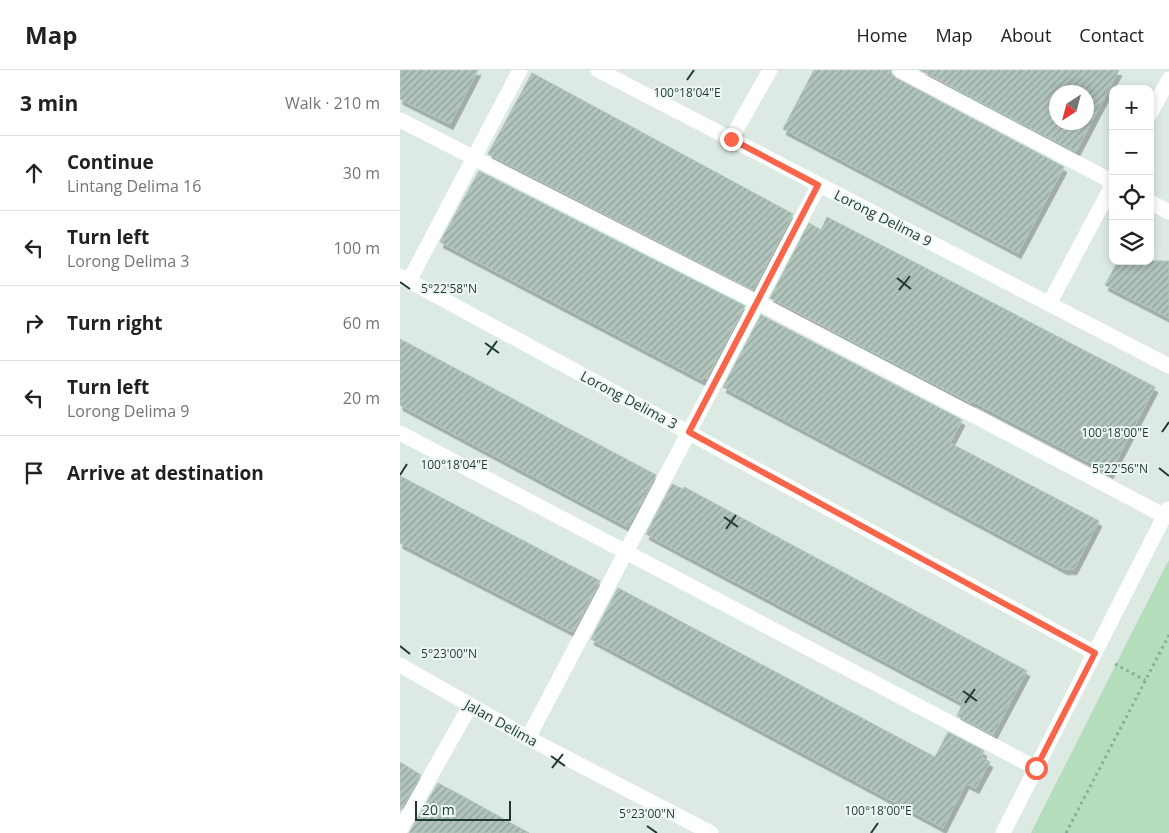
<!DOCTYPE html>
<html lang="en">
<head>
<meta charset="utf-8">
<style>
  body { margin:0; font-family:"Open Sans",sans-serif; background:#f2f2f2; color:#202124 }
  .controls { position:absolute; right:15px; top:15px; display:grid; overflow:hidden; border-radius:10px; box-shadow:0 2px 8px #0003 }
  .controls button { width:45px; height:45px; display:grid; place-items:center; padding:0; border:0; border-bottom:1px solid #e0e0e0; background:#fff; color:#202124; font:25px sans-serif }
  .compass { position:absolute; left:649px; top:15px; width:45px; height:45px; border-radius:50%; background:#fff; box-shadow:0 2px 8px #0003; rotate:216deg }
  .scale { position:absolute; left:15px; bottom:12px; width:96px; box-sizing:border-box; padding-left:5px; border:2px solid #1e3a30; border-top:0; font-size:14px; line-height:18px; white-space:nowrap; color:#1e3a30; -webkit-text-stroke:4px #eef7f1; paint-order:stroke }
  .stop { position:absolute; width:15px; height:15px; margin:-11px; border:4px solid #fa644b; border-radius:50%; background:#fff }
  .stop.end { background:#fa644b; border-color:#fff; box-shadow:0 1px 5px #0008 }
  .list { margin:0; padding:0; list-style:none }
  h2 { display:flex; justify-content:space-between; align-items:center; height:65px; margin:0; padding:0 20px; font-size:21px }
  h2 small { font-size:16px; font-weight:400; color:#757577 }
  .list li { display:grid; grid-template-columns:32px 1fr auto; gap:15px; align-items:center; box-sizing:border-box; height:75px; padding:0 20px; border-top:1px solid #e0e0e0 }
  .list b { display:block; font-size:19px; white-space:nowrap }
  .list p { margin:0; font-size:16px; white-space:nowrap; color:#757577 }
  .list em { font-size:16px; font-style:normal; color:#757577 }
  .icon { flex:none; width:28px; height:28px; fill:none; stroke:currentColor; stroke-width:2; stroke-linecap:round; stroke-linejoin:round }
  .map { position:relative; flex:none; width:769px; height:763px; overflow:hidden }
  header { display:flex; align-items:center; gap:30px; box-sizing:border-box; height:70px; padding:0 25px; background:#fff; border-bottom:1px solid #e0e0e0 }
  header strong { font-size:24px }
  nav { display:flex; gap:28px; margin-inline-start:auto; font-size:18px }
  main { display:flex }
  aside { flex:1; background:#fff }
  .map>svg:first-child { display:block }
</style>
</head>
<body>
<header>
<strong>Map</strong>
<nav><a>Home</a><a>Map</a><a>About</a><a>Contact</a></nav>
</header>
<main>
<aside>
<h2>3 min<small>Walk · 210 m</small></h2>
<ul class="list">
<li><svg class="icon" aria-label="ahead" viewBox="0 0 24 24"><path d="M12 20V5M6 11l6-6 6 6"/></svg><div><b>Continue</b><p>Lintang Delima 16</p></div><em>30 m</em></li>
<li><svg class="icon" aria-label="left" viewBox="0 0 24 24"><path d="M17 20v-9H6M10 6l-5 5 5 5"/></svg><div><b>Turn left</b><p>Lorong Delima 3</p></div><em>100 m</em></li>
<li><svg class="icon" aria-label="right" viewBox="0 0 24 24"><path d="M7 20v-9h11M14 6l5 5-5 5"/></svg><div><b>Turn right</b></div><em>60 m</em></li>
<li><svg class="icon" aria-label="left" viewBox="0 0 24 24"><path d="M17 20v-9H6M10 6l-5 5 5 5"/></svg><div><b>Turn left</b><p>Lorong Delima 9</p></div><em>20 m</em></li>
<li><svg class="icon" aria-label="arrive" viewBox="0 0 24 24"><path d="M6 21V4h12l-3 4 3 4H6"/></svg><div><b>Arrive at destination</b></div></li>
</ul>
</aside>
<div class="map">
<svg width="769" height="763" viewBox="0 0 769 763">
  <defs>
    <pattern id="building-hatch" width="6" height="6" patternUnits="userSpaceOnUse" patternTransform="scale(1.25)"><rect width="6" height="6" fill="#b2c5bc"/><path d="M-1 1l2-2M0 6l6-6M5 7l2-2" fill="none" stroke="#90a199"/></pattern>
    <filter id="shadow"><feDropShadow dx="3" dy="5.5" stdDeviation="0" flood-color="#0004"/></filter>
  </defs>
  <rect width="100%" height="100%" fill="#ddeae3"/>
  <path fill="#b4ddbb" d="M769,490V763H631L764,499Z"/>
  <path fill="url(#building-hatch)" stroke="#afc4b9" fill-rule="evenodd" filter="url(#shadow)" d="M0,0H78L50,54L0,29Z
    M414,0H491L492,5L496,8L664,97L618,183L383,59Z
    M520,0H719L676,82ZM656,22H686V52H656Z
    M132,3L393,144L353,220L88,84Z
    M79,101L345,236L306,309L304,307L302,310L40,172Z
    M427,147L755,317L710,403L572,331L571,333L370,228L409,153L421,160Z
    M718,191H769V248L705,215Z
    M361,245L562,350L550,373L699,451L674,499H664L323,317Z
    M0,269L256,405L228,457L0,335Z
    M0,406L200,511L173,562L0,473Z
    M272,414L283,419L284,417L627,601L593,665L557,646L563,633L246,464Z
    M218,518L535,687L548,662L584,681L581,687L590,692L576,718L566,713L543,758L191,569Z
    M0,692L21,705L0,741Z
    M38,713L64,727L129,763H9Z"/>
  <g fill="none" stroke-linecap="round" stroke-linejoin="round">
    <path stroke="#7cb09a" stroke-width="3" stroke-dasharray="2.5 4" stroke-linecap="butt" d="M715,594L745,610
      M666,763L769,565"/>
    <path stroke="#fff" stroke-width="15" d="M198,0L769,296
      M500,0L713,112
      M750,44L769,9
      M0,50L357,232L765,446
      M331,69L370,0
      M750,132L769,142
      M0,206L695,583
      M9,211L120,0
      M649,234L713,114
      M0,363L636,698
      M0,595L128,668L311,763
      M128,668L419,115
      M0,760L70,636
      M603,763L768,439"/>
  </g>
  <g fill="none" stroke-linecap="round" stroke-linejoin="round">
    <path stroke="#fa644b" stroke-width="6" d="M331,69L418,115L289,362L695,583L636,698"/>
  </g>
  <path fill="none" stroke="#1e3a30" stroke-width="2" d="M287,10L294,0M497,208L511,219M0,212L10,219M499,220L510,206M85,273L99,283M87,285L97,271M762,362L769,352M759,398L769,406M0,405L7,394M324,447L338,457M326,459L336,445M0,576L10,584M563,621L577,631M565,633L575,619M151,686L165,696M152,698L163,684M247,756L257,763M471,763L478,753"/>
  <g text-anchor="middle" stroke-width="4" stroke-linejoin="round" paint-order="stroke">
    <g font-size="14" fill="#1e3a30" stroke="#eef7f1">
      <text transform="translate(483 148) rotate(27)" y="5">Lorong Delima 9</text>
      <text transform="translate(229 330) rotate(28)" y="5">Lorong Delima 3</text>
      <text transform="translate(101 653) rotate(29)" y="5">Jalan Delima</text>
    </g>
  </g>
  <g font-size="12" text-anchor="middle" fill="#1e3a30" stroke="#eef7f1" stroke-width="4" stroke-linejoin="round" paint-order="stroke">
    <text x="287" y="27">100°18'04"E</text>
    <text x="49" y="223">5°22'58"N</text>
    <text x="715" y="367">100°18'00"E</text>
    <text x="54" y="399">100°18'04"E</text>
    <text x="720" y="403">5°22'56"N</text>
    <text x="49" y="588">5°23'00"N</text>
    <text x="478" y="745">100°18'00"E</text>
    <text x="247" y="748">5°23'00"N</text>
  </g>
</svg>
<div class="controls">
<button>+</button>
<button>−</button>
<button><svg class="icon" aria-label="locate" viewBox="0 0 24 24"><circle cx="12" cy="12" r="6"/><path d="M12 2v4M12 18v4M2 12h4M18 12h4"/></svg></button>
<button><svg class="icon" aria-label="layers" viewBox="0 0 24 24"><path d="M12 4l9 5-9 5-9-5zM3 14l9 5 9-5"/></svg></button>
</div>
<svg class="compass" viewBox="-18 -18 36 36"><path d="M0-13l5 13h-10z" fill="#e53935"/><path d="M0 13l5-13h-10z" fill="#757577"/></svg>
<div class="scale">20 m</div>
<div class="stop" style="left:636px;top:698px"></div>
<div class="stop end" style="left:331px;top:69px"></div>
</div>
</main>
</body>
</html>
